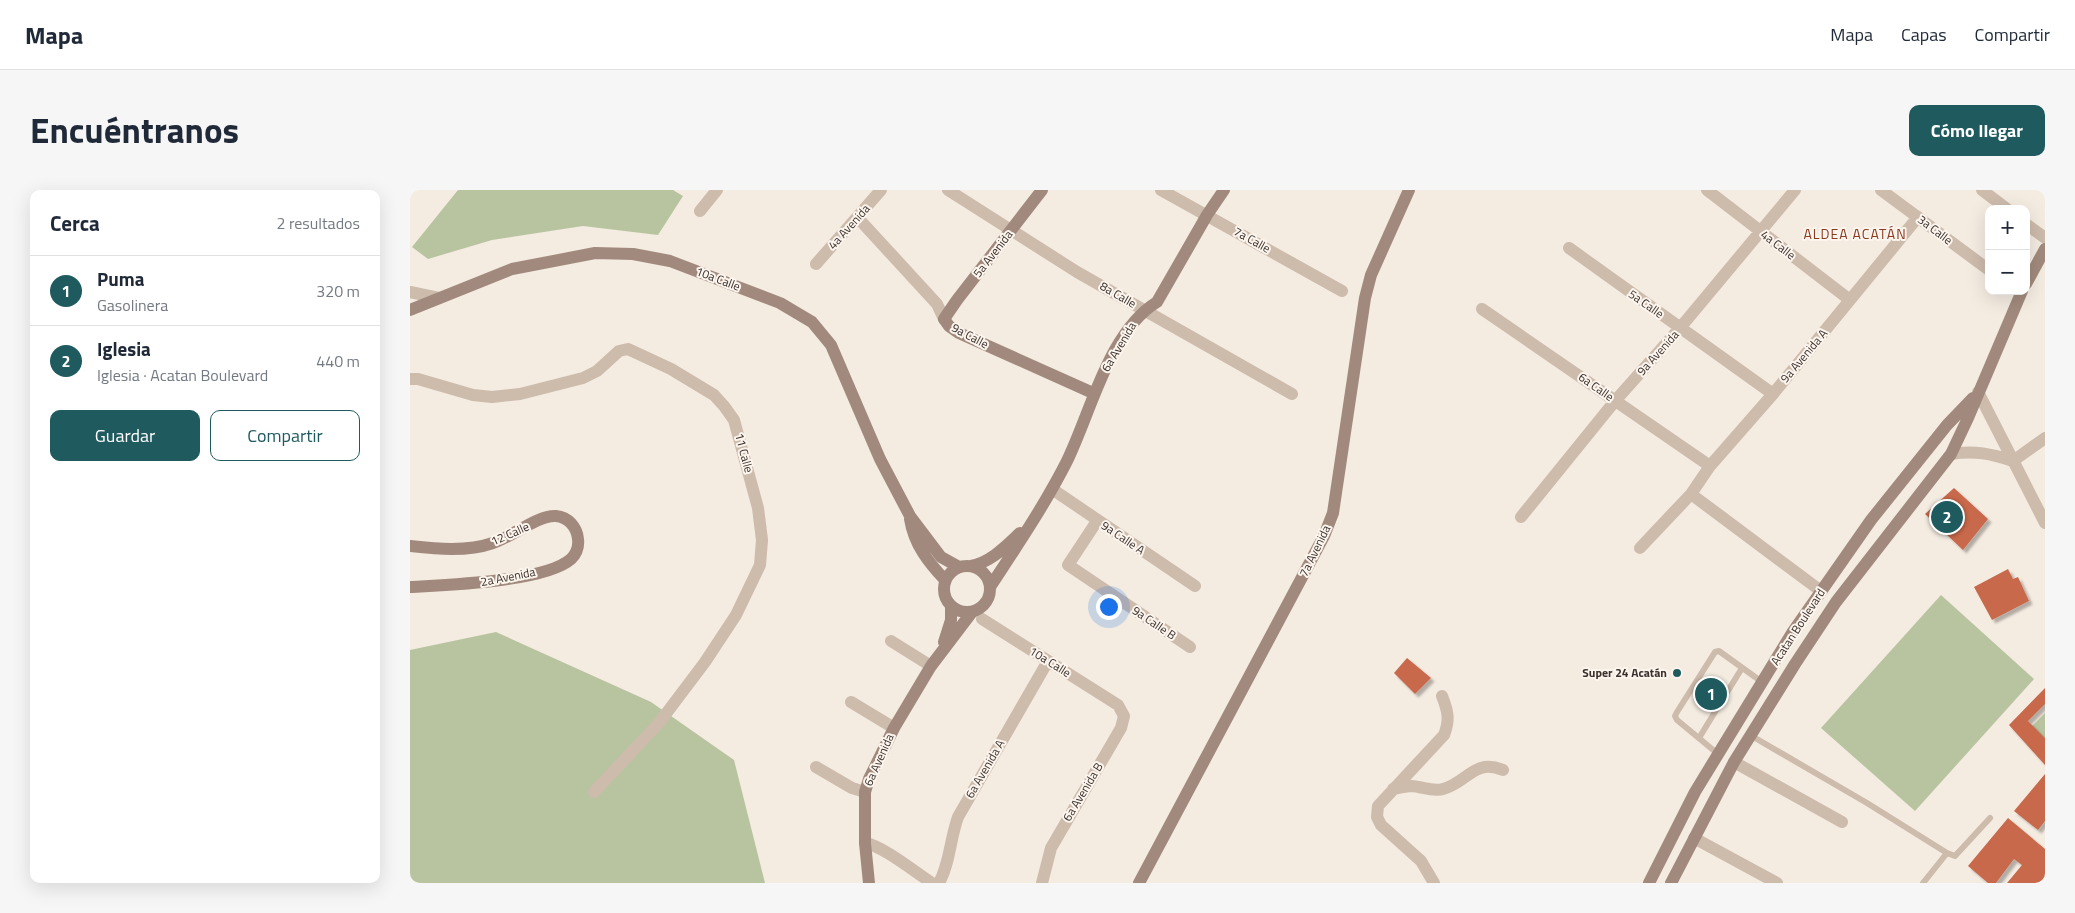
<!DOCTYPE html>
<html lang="es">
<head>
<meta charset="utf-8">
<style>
  body { margin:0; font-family:"Titillium Web",sans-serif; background:#f6f6f7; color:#1f2937 }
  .controls { position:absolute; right:15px; top:15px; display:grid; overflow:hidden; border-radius:10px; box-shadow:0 5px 20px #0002 }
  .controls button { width:45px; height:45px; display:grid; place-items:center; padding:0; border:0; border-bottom:1px solid #e0e1e3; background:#fff; color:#1f2937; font:25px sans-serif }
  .you { position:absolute; left:698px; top:416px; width:18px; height:18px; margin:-12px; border:4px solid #fff; border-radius:50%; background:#1a73e8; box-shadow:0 0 0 8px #1a73e833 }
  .badge { display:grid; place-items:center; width:32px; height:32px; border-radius:50%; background:#1f5a5e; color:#fff; font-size:16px; font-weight:700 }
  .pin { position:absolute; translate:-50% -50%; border:2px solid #fff; box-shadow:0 1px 5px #0006 }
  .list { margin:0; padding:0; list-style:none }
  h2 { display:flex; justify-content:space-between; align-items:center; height:65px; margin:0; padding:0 20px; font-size:21px }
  h2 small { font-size:16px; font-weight:400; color:#747a83 }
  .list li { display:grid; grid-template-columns:32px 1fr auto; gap:15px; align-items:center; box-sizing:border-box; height:70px; padding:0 20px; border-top:1px solid #e0e1e3 }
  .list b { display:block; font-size:19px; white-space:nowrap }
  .list p { margin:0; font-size:16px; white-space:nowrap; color:#747a83 }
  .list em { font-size:16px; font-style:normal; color:#747a83 }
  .actions { display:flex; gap:10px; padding:15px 20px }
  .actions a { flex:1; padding:11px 0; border:1px solid #1f5a5e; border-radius:10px; text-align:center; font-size:18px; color:#1f5a5e }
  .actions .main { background:#1f5a5e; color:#fff }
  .map { position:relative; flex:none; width:1635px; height:693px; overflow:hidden; border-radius:10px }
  header { display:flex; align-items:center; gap:30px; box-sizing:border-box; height:70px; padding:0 25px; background:#fff; border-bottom:1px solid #e0e1e3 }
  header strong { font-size:24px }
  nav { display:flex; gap:28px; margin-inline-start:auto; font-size:18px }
  .intro { display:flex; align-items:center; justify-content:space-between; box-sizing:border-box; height:120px; padding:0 30px }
  h1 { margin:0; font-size:35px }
  .button { padding:12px 22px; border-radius:10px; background:#1f5a5e; color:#fff; font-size:18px; font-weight:700 }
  main { display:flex; gap:30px; padding:0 30px }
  aside { flex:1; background:#fff; border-radius:10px; box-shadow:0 5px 20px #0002 }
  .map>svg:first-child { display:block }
</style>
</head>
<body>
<header>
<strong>Mapa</strong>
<nav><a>Mapa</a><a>Capas</a><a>Compartir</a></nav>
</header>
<div class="intro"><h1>Encuéntranos</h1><a class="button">Cómo llegar</a></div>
<main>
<aside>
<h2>Cerca<small>2 resultados</small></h2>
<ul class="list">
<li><span class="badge">1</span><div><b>Puma</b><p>Gasolinera</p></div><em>320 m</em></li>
<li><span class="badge">2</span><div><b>Iglesia</b><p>Iglesia · Acatan Boulevard</p></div><em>440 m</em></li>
</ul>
<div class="actions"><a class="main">Guardar</a><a>Compartir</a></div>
</aside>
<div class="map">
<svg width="1635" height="693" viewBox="0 0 1635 693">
  <defs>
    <filter id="shadow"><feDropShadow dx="3.5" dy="3.5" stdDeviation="1" flood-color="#0004"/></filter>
  </defs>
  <rect width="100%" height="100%" fill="#f4ebe1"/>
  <path fill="#b8c4a0" d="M48,0H263L273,6L248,45L173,36L82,50L18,69L2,57Z
    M1531,405L1624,489L1505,621L1411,538Z
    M86,442L241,512L324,570L355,693H0V460Z
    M1635,523V548L1622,536Z"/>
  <path fill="#c8694b" filter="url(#shadow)" d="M1544,298L1578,329L1553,360L1515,324Z
    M1598,379L1603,389L1608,387L1619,411L1582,430L1564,397Z
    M997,468L1021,488L1005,504L984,483Z
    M1635,498V514L1618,531L1635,548V575L1599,535Z
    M1635,584V631L1628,640L1604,621Z
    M1598,628L1635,659V693H1597L1612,675L1604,669L1586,693H1578L1558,676Z"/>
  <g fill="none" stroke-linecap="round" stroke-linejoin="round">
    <path stroke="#cdbbac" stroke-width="6" d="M1340,545L1457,613L1537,663L1545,666L1580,628
      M1289,548L1332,478
      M1308,564L1267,530L1265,526L1267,522L1305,462L1309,461L1352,492
      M1513,693L1537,663"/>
    <path stroke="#cdbbac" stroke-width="12" d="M538,0L667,82L882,204
      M751,0L932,101
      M1297,0L1440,110
      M1471,0L1579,80
      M1572,0L1597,19
      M290,21L307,0
      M448,28L527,114L534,129
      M1616,34L1635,48
      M1159,58L1363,204
      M406,74L471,0
      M0,102L29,108
      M1072,119L1300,276
      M0,189H8L63,205L82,207L110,204L173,188L187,181L209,161L218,159L261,179L304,205L314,216L324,230L348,318L352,350L350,375L326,425L295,472L249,533L184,602
      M1568,202L1635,333
      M1541,264C1564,260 1582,264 1603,271
      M1603,271L1635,248
      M642,299L785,396
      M1281,304L1411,401
      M1111,327L1205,211L1270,138L1385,0
      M687,331L658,375L780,457
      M1230,358L1281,304L1300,276L1363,204L1508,27
      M572,429L708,515L714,526L711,538L641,658L632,693
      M481,451L521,476
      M441,512L484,538
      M1324,572L1432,632
      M406,577L442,598L455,602
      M983,599C989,598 996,596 1002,596C1013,597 1023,602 1033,599C1057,593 1064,568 1093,580
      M1284,648L1367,693
      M455,653C473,656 505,682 522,693
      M529,693C540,673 540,649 548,627L638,471
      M1024,693L1011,671L971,635L967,627L968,616L1034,545C1040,530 1038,521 1032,506"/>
    <path stroke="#a18a7d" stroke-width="12" d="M632,0L547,110L534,129L539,136L549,143L683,203
      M1616,94L1635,59
      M0,120L102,79L185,63L223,64L260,71L370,113L402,132L421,155L470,269L500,326L531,367L549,377
      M500,329C504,354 518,372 535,390
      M0,356C27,359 57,362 83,353C102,347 127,325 146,326C158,327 167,337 168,349C169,357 166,364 161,369C135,392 35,395 0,397
      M534 399a23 23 0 1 1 46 0a23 23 0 1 1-46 0Z
      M561,376C581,372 595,357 610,343
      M580,397C607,356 634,316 656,273C681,223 698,142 747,112L797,25L814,0
      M534,452L541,430V416
      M459,693L455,653V602L459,589L484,538L521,476L562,422
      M729,693L914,346L923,323L955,108L961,85L999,0
      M1239,693L1285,602L1382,443L1461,330L1537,235L1563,208
      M1261,693L1324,572L1385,474L1426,412L1541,264L1558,228L1612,101"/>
  </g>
  <circle fill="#1f5a5e" stroke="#fbf5ee" stroke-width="2" cx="1267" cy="483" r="5"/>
  <g text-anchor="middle" stroke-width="4" stroke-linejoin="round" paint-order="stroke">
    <g font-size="12" fill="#3b302b" stroke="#fbf5ee">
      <text transform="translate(439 37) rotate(-48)" y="4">4a Avenida</text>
      <text transform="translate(1525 40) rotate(37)" y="4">3a Calle</text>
      <text transform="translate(842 50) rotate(29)" y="4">7a Calle</text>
      <text transform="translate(1368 55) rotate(37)" y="4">4a Calle</text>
      <text transform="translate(583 64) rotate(-52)" y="4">5a Avenida</text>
      <text transform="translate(308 89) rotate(21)" y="4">10a Calle</text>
      <text transform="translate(708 105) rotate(30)" y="4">8a Calle</text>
      <text transform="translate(1236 114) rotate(35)" y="4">5a Calle</text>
      <text transform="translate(560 146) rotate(28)" y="4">9a Calle</text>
      <text transform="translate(709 157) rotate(-59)" y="4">6a Avenida</text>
      <text transform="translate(1248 163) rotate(-48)" y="4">9a Avenida</text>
      <text transform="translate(1394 166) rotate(-50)" y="4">9a Avenida A</text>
      <text transform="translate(1186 197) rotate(35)" y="4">6a Calle</text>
      <text transform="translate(334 263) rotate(75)" y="4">11 Calle</text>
      <text transform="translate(100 344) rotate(-24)" y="4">12 Calle</text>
      <text transform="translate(713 348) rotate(34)" y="4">9a Calle A</text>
      <text transform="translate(905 361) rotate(-64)" y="4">7a Avenida</text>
      <text transform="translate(98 387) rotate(-11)" y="4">2a Avenida</text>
      <text transform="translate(744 433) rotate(34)" y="4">9a Calle B</text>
      <text transform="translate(1388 437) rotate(-57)" y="4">Acatan Boulevard</text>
      <text transform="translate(640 472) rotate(32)" y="4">10a Calle</text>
      <text transform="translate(469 570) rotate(-66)" y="4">6a Avenida</text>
      <text transform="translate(575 579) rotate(-60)" y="4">6a Avenida A</text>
      <text transform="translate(673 602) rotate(-59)" y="4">6a Avenida B</text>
    </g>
    <g font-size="12" font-weight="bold" fill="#3b302b" stroke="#fbf5ee" text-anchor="end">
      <text x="1257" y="487">Super 24 Acatán</text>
    </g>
    <g font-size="14" letter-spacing="1" fill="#8c3b22" stroke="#fbf5ee">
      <text x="1445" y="49">ALDEA ACATÁN</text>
    </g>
  </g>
</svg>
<div class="controls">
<button>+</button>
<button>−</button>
</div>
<div class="you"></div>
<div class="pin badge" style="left:1301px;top:504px">1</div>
<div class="pin badge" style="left:1537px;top:327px">2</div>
</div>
</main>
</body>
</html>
